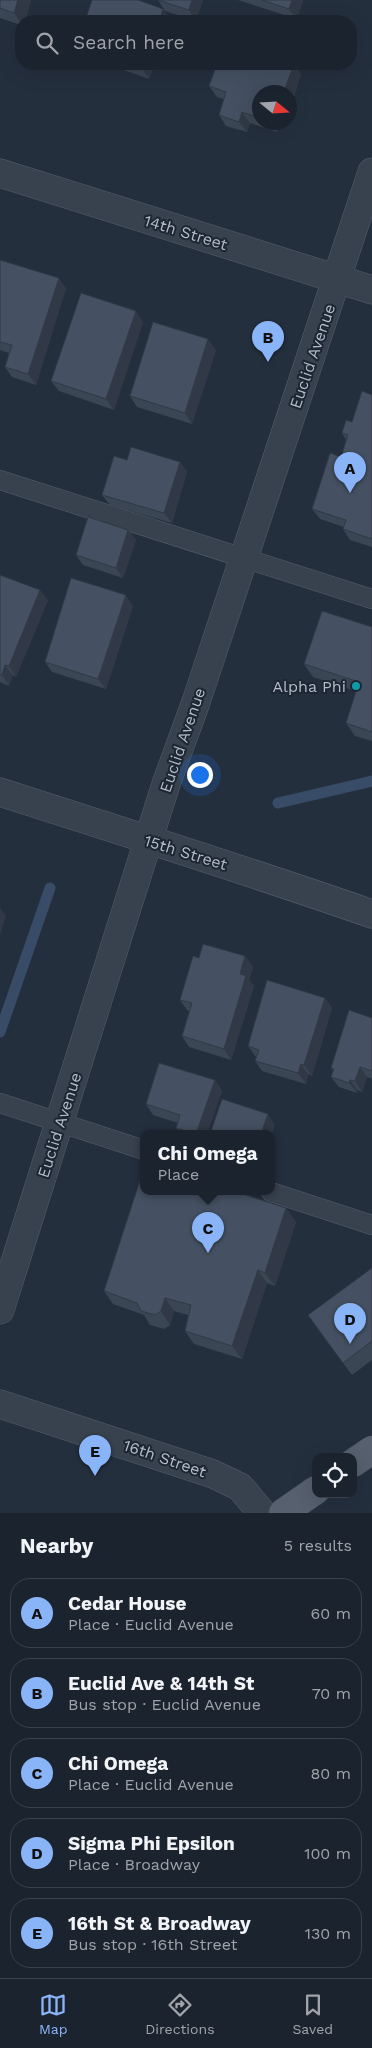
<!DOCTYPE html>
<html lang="en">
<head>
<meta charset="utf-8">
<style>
  body { margin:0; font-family:"Work Sans",sans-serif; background:#282f3a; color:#f1f3f6 }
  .controls { position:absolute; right:15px; bottom:15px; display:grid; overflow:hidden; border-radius:10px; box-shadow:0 5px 20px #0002 }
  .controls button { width:45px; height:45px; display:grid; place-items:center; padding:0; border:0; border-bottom:1px solid #39404a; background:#1b232e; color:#f1f3f6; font:25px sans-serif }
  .compass { position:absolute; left:252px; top:85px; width:45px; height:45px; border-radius:50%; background:#1b232e; box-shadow:0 5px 20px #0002; rotate:108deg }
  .you { position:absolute; left:199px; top:774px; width:18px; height:18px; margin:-12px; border:4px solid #fff; border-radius:50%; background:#1a73e8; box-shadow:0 0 0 8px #1a73e833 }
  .badge { display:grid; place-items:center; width:32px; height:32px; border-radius:50%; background:#8ab4f8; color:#111; font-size:16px; font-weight:700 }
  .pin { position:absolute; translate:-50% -41px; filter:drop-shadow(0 1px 2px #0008) }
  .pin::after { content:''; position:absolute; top:26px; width:18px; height:15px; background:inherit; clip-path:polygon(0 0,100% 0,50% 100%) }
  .popup { position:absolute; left:140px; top:1130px; width:135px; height:65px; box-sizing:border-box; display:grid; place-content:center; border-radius:10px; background:#1b232e; filter:drop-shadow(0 1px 4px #0005); font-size:16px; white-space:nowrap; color:#a0a4aa }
  .popup b { font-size:19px; color:#f1f3f6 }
  .popup::after { content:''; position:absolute; left:50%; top:100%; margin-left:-10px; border:10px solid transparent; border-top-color:#1b232e }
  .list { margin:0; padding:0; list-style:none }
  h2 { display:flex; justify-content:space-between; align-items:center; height:65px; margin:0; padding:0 20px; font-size:21px }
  h2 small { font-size:16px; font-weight:400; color:#a0a4aa }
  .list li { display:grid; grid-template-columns:32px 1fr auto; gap:15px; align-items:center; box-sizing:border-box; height:70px; margin:0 10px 10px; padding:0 10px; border:1px solid #39404a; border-radius:20px }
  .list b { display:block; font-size:19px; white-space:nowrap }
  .list p { margin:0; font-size:16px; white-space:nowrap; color:#a0a4aa }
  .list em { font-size:16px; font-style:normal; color:#a0a4aa }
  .icon { flex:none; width:28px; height:28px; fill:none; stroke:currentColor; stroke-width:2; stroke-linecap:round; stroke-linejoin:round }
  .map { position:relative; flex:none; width:372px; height:1513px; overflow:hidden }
  .search { position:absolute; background:#1b232e; box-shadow:0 5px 20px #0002; left:15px; right:15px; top:15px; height:55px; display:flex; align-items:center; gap:12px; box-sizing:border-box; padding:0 18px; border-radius:20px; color:#a0a4aa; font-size:19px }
  .sheet { height:465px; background:#1b232e }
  nav { display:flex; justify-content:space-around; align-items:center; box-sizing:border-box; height:70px; border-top:1px solid #39404a; background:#1b232e; font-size:14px; color:#a0a4aa }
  nav a { display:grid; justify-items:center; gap:2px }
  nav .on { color:#8ab4f8 }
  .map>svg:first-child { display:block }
</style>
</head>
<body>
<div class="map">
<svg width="372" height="1513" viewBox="0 0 372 1513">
  <rect width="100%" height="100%" fill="#242f3e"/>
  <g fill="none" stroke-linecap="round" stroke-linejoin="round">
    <path stroke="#394c67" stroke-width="11" d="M278,803L372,781
      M0,1032L50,888"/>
    <g stroke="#565f6c" stroke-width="20">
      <path id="service" d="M0,480L372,599
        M0,1103L144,1150
        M271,1192L372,1225"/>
    </g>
    <g stroke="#565f6c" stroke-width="29">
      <path id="minor" d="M0,173L372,290
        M0,792C124,832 249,871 372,914
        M0,1310L166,784L196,702L372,172
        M0,1404L213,1474L240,1487L262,1513"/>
    </g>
    <g stroke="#414a57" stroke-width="29">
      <path id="primary" d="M353,1463L372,1450
        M283,1513L316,1490"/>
    </g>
    <use href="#service" stroke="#38414e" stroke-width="19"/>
    <use href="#minor" stroke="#38414e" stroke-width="28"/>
    <use href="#primary" stroke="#56606e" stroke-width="28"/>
  </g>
  <path fill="#3b4654" d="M0,0H31L25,21H21V25L0,18Z
    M158,0H203L196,21L165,11Z
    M238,0H303L297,19Z
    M107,64H155L149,79Z
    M217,64H294L301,74L291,106H290V92H260V122H280L277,132L250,123L247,132L226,126L219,115L224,99L217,97L209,86Z
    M0,261L66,288L36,385L12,377L5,367L9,353L0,350Z
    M143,322L114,410L59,391L51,381Z
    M216,350L192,424L137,407L130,396Z
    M372,395V547L350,540L343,529L344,527L320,519L312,509L341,457L346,440L342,433L352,422Z
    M127,460L180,462L187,472L172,523L110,505L102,495Z
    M128,530L136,540L123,578L83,565L76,555Z
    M0,575L48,600L16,677L13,675L9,686L0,682Z
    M133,606L106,689L52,672L45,662Z
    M372,627V741L355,736L346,723L356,691L313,677L304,664Z
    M245,956L253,967L249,980L254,986L231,1060L189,1047L182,1036L189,1011L187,1010L180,1000L199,958Z
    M325,998L332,1008L312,1076L308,1074L306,1084L262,1071L255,1061L256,1057L248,1046Z
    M372,1018V1079L367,1077L362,1092L358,1090L357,1093L339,1087L331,1077L333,1071L331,1068Z
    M215,1080L222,1091L207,1134H181L176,1128L178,1123L153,1115L146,1104Z
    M286,1208L296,1222L275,1286L267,1283L242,1359L194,1344L185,1331L188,1315L174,1311L170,1325L164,1329L150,1325L144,1315L113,1304L104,1291Z
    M372,1268V1360L352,1375L316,1327Z"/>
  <path fill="#303945" d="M18,0H31L25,21H21V23L14,13Z
    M192,0H203L196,21L189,10Z
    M292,0H303L297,19L289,9Z
    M163,9L170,20V21H159Z
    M143,64H155L149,79L142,68Z
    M294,64L301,74L291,106L290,105V92H284Z
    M242,112L250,123L247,132L239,122Z
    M271,122H280L277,132Z
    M59,278L66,288L36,385L28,374Z
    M136,311L143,322L114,410L106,399Z
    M208,339L216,350L192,424L185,413Z
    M180,462L187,472L172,523L164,513Z
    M128,530L136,540L123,578L116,568Z
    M40,590L48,600L16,677L9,666Z
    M126,595L133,606L106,689L98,679Z
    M5,665L13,675L9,686L2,675Z
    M0,908L6,916L0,935Z
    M245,956L253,967L249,980L254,986L231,1060L224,1049L240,974Z
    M325,998L332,1008L312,1076L304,1065Z
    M301,1064L308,1074L306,1084L298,1073Z
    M360,1067L367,1077L362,1092L355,1081Z
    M215,1080L222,1091L207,1134H196Z
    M350,1080L358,1090L357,1093L349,1083Z
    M268,1114L275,1125L272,1135V1134H261Z
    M286,1208L296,1222L275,1286L265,1273Z
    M258,1270L267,1283L242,1359L232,1346Z
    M165,1298L174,1311L170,1325L161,1311Z"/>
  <path fill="#455162" stroke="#303945" d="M0,0H18L14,13L0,8Z
    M92,0H138L163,9L159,21H85Z
    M158,0H192L189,10Z
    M262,0H292L289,9Z
    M130,64H143L142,68Z
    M217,64H294L284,92H260V118L242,112L239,122L219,115L226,92L209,86Z
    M0,260L59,278L28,374L5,367L12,345L0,342Z
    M81,293L136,311L106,399L51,381Z
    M153,322L208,339L185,413L130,396Z
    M362,391L372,395V539L343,529L346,520L312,509L330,453L341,457L348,435L342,433L346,420L352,422Z
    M131,447L180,462L164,513L102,495L114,456L127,460Z
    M88,517L128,530L116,568L76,555Z
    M0,575L40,590L9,666L5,665L2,675H0Z
    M71,578L126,595L98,679L45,662Z
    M322,611L372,627V732L346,723L359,682L304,664Z
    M203,944L245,956L240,974L246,976L224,1049L182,1036L192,1003L180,1000L193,956L199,958Z
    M267,980L325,998L304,1065L301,1064L298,1073L255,1061L259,1050L248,1046Z
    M349,1010L372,1018V1071L360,1067L355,1081L350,1080L349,1083L331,1077L334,1069L331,1068Z
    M159,1063L215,1080L196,1134L176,1128L180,1115L146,1104Z
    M222,1099L268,1114L261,1134H210Z
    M144,1168V1192H237L286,1208L265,1273L258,1270L232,1346L185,1331L191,1305L165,1298L161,1311L155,1315L141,1311L137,1303L104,1291Z
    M372,1268V1341L343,1363L308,1315Z"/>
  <circle fill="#0f9aa8" stroke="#1d2633" stroke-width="2" cx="356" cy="686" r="5"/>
  <g text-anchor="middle" stroke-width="4" stroke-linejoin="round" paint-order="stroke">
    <g font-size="16" fill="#b4bcc9" stroke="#1d2633">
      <text transform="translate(186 232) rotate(17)" y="6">14th Street</text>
      <text transform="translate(312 356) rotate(-71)" y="6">Euclid Avenue</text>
      <text transform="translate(182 740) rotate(-71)" y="6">Euclid Avenue</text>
      <text transform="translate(186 852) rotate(17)" y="6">15th Street</text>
      <text transform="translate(59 1125) rotate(-72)" y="6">Euclid Avenue</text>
      <text transform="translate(165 1458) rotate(19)" y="6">16th Street</text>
    </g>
    <g font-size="16" fill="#b4bcc9" stroke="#1d2633" text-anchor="end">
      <text x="346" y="692">Alpha Phi</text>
    </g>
  </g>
</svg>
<div class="controls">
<button><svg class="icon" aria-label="locate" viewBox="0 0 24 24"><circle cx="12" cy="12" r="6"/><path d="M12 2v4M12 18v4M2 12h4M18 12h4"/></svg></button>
</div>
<svg class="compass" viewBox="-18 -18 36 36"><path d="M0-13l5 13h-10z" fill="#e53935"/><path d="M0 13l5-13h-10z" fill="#a0a4aa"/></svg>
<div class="you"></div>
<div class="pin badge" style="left:350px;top:493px">A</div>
<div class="pin badge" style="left:268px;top:362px">B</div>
<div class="pin badge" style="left:208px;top:1253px">C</div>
<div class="popup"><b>Chi Omega</b>Place</div>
<div class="pin badge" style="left:350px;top:1344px">D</div>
<div class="pin badge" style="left:95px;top:1476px">E</div>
<div class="search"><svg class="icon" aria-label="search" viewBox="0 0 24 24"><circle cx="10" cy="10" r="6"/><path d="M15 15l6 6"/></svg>Search here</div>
</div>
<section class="sheet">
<h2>Nearby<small>5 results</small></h2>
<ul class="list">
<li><span class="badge">A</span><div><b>Cedar House</b><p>Place · Euclid Avenue</p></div><em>60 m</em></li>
<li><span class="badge">B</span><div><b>Euclid Ave &amp; 14th St</b><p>Bus stop · Euclid Avenue</p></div><em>70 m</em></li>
<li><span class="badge">C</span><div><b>Chi Omega</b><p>Place · Euclid Avenue</p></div><em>80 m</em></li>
<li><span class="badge">D</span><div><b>Sigma Phi Epsilon</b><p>Place · Broadway</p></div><em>100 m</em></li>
<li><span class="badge">E</span><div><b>16th St &amp; Broadway</b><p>Bus stop · 16th Street</p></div><em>130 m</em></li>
</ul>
</section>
<nav>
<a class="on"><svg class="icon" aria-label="map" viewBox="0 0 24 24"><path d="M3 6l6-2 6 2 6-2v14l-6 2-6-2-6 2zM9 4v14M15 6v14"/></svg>Map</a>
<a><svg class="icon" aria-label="directions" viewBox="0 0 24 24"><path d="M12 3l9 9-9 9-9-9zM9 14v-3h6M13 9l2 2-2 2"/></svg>Directions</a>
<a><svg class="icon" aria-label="saved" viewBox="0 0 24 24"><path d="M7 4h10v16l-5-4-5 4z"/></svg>Saved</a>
</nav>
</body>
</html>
